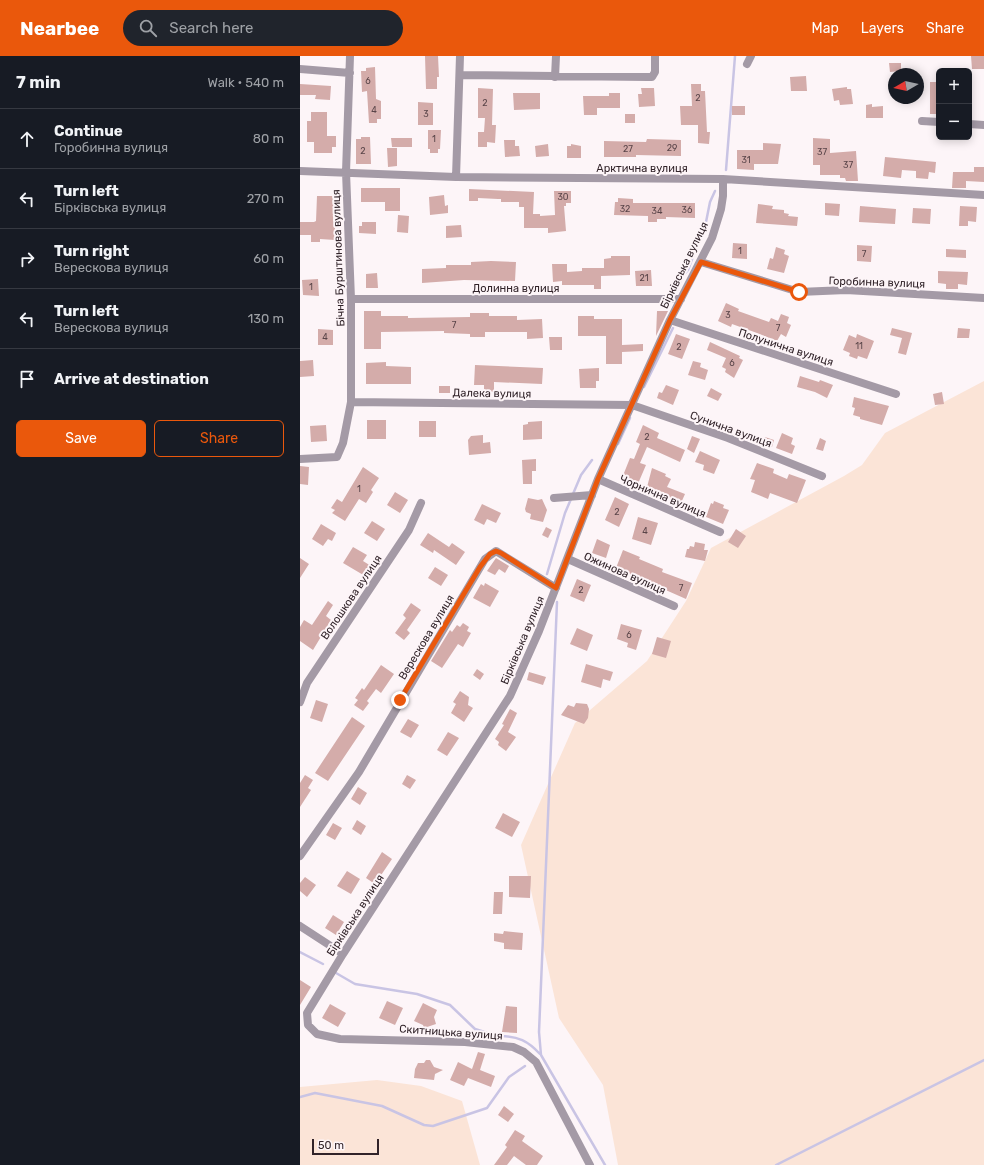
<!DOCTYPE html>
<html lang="en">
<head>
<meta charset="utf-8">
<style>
  body { margin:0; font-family:Rubik,sans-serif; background:#20242c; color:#f1f3f6 }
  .controls { position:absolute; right:12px; top:12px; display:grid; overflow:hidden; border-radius:6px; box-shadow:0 2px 10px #0003 }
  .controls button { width:36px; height:36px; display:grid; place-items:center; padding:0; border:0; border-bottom:1px solid #363941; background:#171b24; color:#f1f3f6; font:20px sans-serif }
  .compass { position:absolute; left:588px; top:12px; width:36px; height:36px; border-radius:50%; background:#171b24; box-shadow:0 2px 10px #0003; rotate:261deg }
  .scale { position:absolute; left:12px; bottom:10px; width:67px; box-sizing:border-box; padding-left:4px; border:2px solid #312329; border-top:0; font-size:11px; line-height:14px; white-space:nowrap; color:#312329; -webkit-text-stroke:3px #fdf5f8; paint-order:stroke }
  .stop { position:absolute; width:12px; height:12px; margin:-9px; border:3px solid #ea580c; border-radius:50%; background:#fff }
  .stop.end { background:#ea580c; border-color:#fff; box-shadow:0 1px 4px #0008 }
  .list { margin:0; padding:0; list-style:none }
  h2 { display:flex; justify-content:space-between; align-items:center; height:52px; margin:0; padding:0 16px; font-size:17px }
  h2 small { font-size:13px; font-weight:400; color:#9ea1a6 }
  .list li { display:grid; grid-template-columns:26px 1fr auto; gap:12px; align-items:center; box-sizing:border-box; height:60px; padding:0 16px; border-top:1px solid #363941 }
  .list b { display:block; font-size:15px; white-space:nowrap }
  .list p { margin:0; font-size:13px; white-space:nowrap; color:#9ea1a6 }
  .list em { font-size:13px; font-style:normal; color:#9ea1a6 }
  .actions { display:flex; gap:8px; padding:12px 16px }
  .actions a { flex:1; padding:9px 0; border:1px solid #ea580c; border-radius:6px; text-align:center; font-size:14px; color:#ea580c }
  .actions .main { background:#ea580c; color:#fff }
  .icon { flex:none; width:22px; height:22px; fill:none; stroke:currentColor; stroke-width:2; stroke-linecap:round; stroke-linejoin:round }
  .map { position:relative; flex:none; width:684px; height:1109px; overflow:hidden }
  header { display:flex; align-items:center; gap:24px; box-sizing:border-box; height:56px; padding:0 20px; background:#ea580c; color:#fff }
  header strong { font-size:19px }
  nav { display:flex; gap:22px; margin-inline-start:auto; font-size:14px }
  .search { width:280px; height:36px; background:#20242c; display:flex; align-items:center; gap:10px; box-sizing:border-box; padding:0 14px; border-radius:22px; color:#9ea1a6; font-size:15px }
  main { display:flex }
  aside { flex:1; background:#171b24 }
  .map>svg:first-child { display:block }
</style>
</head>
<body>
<header>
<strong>Nearbee</strong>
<div class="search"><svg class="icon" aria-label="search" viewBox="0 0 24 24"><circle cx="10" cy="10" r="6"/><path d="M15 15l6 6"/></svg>Search here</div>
<nav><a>Map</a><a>Layers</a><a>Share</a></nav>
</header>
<main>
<aside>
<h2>7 min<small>Walk · 540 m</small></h2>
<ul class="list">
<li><svg class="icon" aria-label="ahead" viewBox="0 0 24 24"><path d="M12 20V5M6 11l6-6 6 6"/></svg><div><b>Continue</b><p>Горобинна вулиця</p></div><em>80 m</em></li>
<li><svg class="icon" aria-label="left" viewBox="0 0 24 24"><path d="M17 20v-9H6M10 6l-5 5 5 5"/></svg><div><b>Turn left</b><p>Бірківська вулиця</p></div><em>270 m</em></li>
<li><svg class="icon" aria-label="right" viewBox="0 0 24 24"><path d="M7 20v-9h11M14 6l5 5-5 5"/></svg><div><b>Turn right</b><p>Верескова вулиця</p></div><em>60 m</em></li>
<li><svg class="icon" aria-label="left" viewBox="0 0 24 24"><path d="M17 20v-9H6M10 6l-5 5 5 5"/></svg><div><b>Turn left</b><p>Верескова вулиця</p></div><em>130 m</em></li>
<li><svg class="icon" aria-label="arrive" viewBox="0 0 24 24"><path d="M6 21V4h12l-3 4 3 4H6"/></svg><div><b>Arrive at destination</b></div></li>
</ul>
<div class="actions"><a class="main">Save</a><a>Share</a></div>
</aside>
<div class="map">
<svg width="684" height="1109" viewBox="0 0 684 1109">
  <rect width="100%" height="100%" fill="#fdf5f8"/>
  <path fill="#fbe4d7" d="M684,325V1109H318L303,1029L259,962L221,789L275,667L347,605L386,545L411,492L544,420L562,409L585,377Z
    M77,1024L121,1030L162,1045L180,1109H0V1031Z"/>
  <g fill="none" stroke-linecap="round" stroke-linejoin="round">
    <path stroke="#c9c4e4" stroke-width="2.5" d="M426,114L435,0
      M377,234L382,221L388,214L406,166L410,146L415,135
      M344,331L373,272
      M318,388L330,362
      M273,438L281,419L292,404
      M247,518L265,457L271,443
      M257,546L239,976L241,999L305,1109
      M0,896L23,908
      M36,917L55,928L117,938L150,949L175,973L191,978
      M200,980C218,980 228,985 240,998
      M0,1041L15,1037L82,1050L124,1069L133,1070L187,1052L209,1021L225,1010
      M476,1109L684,1004"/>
  </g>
  <path fill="#d4acaa" d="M125,0H138L139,21H137V33H126Z
    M671,0H684V13H672Z
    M589,7H601V15L590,16Z
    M75,11L76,43L81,45V63H77V67H69L67,35L62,36L61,15H66V12Z
    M506,20L507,35H491L490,21Z
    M630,26H639V58H630Z
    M0,28L31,30L30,44L15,43L16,39H0Z
    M391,28H401V35H405L407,76H410L409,88L398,87V69H381L380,50H392Z
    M547,31V33H551L553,48L540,49L539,44L534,45L532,33Z
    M178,32L193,33L192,69H196L195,87L187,86V91H178V76H184L185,62H178Z
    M341,32H354L355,50L339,51L338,38H342Z
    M213,37H240V53L214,54Z
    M309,37H320V52H297V59H284L283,40H309Z
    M118,46L133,47V69H118Z
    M572,48V51L583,50V62H566V49Z
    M432,50H445V59H432Z
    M11,56H27V80H36V91H32V97H14V86H7V65H11Z
    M325,58H335V67H325Z
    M128,74H141L140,93H138V97H130V93H128Z
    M61,81H70L71,108H56V83H61Z
    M91,82H112V91H92Z
    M513,82L530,83V97L556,95L558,125H546L545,122H540V119H520V109H513Z
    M347,83L381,84V100L336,99V101H304V85L346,86Z
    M204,84H215V90H219L220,100L205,101Z
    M463,87L481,88L478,108H454V114L437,113V94H463Z
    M248,88L249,100L236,101L235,90Z
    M271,88L281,90V102H267V90H271Z
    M87,92H97V110L88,111Z
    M585,101L636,106L635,117L629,116L628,123L616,122V115L602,114L601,122L583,120Z
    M674,111H684V126L666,125V132H652L653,116H674Z
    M61,132H100V155H85V146H61Z
    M169,133L234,136L233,158H240V160L255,159L254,135H271V147H266V150H264L266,175L248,177V172H224V151H219V146H201V143H198L178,142V145H169Z
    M144,139L145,150L148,149V157L130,159L129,141Z
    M17,140H34L33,165H35V184L20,183V186H11V179H0V166H14L16,165Z
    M318,142L333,143V147H395V162L366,161V163H357V166H348V160L314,159L315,146H318Z
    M525,147L540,148L539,160L525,159Z
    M458,148L473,150L472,153L484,154V157L489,158L488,160L498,161L497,170L456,167Z
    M560,150L596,153L595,168L559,166Z
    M660,150L677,151L676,166L668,165V170H659Z
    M613,152L631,153L630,168L612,167Z
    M98,159L109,160L108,177L97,176Z
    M62,166H76V178L59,177V170H62Z
    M161,169L162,181L146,182V170Z
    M433,187L447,188V203L432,202Z
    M557,189L572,190L571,206L557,205Z
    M476,191L485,194L484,198L489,200L484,217L467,213L470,202L473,203Z
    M646,193L666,194V202L646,201Z
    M311,200H330V219L301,220V233H294V229H262V225L253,226L252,208H267V216L282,215V212H304V203L311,202Z
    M191,205L216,206L215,225L164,224L122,227V213L146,212V209H171V206Z
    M351,214L352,230H336L335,215Z
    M638,215L668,216L667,229L658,228V233H646V228L638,227Z
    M77,217L78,232H66V218Z
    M18,223L19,240L3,239L2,224Z
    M426,247L439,253L438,255L469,266L471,262L478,265L481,258L489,261L487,267L491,269L486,281L481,278L477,285L457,277L432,268L431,271L418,265Z
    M64,255H81V260H108V262L170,261V257H189V260H217V264L242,263L243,282L227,283V276H185V281H170V278L144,277V275L81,276V293H64Z
    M357,255H368L356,280Z
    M278,260H294V263H322V289L343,288V295L322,296V308H306V280H278Z
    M592,272L612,277L606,299L598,297L602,282L590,279Z
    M658,272L670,273L669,282H657Z
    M18,273L33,274V289H18Z
    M376,278L390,283L382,303L368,298Z
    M557,278L574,285L567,303L558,300L557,303L549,300L550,297L543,294L549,279L556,282Z
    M249,281H262V294H250Z
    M410,286L440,300L439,302L443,304L434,322L425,316L426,313L422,311L426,302L407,294Z
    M13,304L14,320L0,321V305Z
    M393,305L401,307L400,311L408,314L405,324L388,319Z
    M86,306V310L111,311V328H66V307Z
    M175,309L243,312L242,328L194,326V336H184V329H174Z
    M299,312V325H296V332H280L279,313Z
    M500,320L519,326L520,324L533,329L527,342L515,336L497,331Z
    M366,329L379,334L373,349L357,342L359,336L362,337Z
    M139,330H150V337H139Z
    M411,332L422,338L418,345L407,340Z
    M642,336L644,348L635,349L633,338Z
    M554,341L589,350L582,369L560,363V361L553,359L555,352L552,351Z
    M67,364H86V383H67Z
    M119,365H136V381H119Z
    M242,365V383L223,384V369L228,368V366Z
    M26,369L27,385L11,386L10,370Z
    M343,369L359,377L357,382L385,394L380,406L347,391L340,407L346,409L337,430L331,428L330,430L323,427L325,423L322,422L330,402L334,403L340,388L336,386Z
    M482,377L493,382L491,388L495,390L492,398L476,392Z
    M183,379V387L190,386L191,397L169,399L168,384L171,380Z
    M392,380L400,383L394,397L387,393Z
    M465,381L474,384L472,391L463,388Z
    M520,382L526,385L523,395L516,393Z
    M400,395L420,404L414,418L403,414L404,409L395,406Z
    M236,403V415H232V428H223L222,404Z
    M457,407L474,413L473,417L487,423L489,418L506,424L497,447L470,437L468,443L451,436L455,424L450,423Z
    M0,410L9,411L8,429L0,428Z
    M63,411L79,422L71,434L73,436L66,447L59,443L45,465L32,457L35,454L31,452L37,443L42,446Z
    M352,412L366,418L365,420L371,423L367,431L385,438L381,447L357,435L355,439L346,435Z
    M95,436L108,444L100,457L87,449Z
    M315,441L329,448L319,471L305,464Z
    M228,442L238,444L242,443L247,454L243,466L230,463L231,458L226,456L225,453Z
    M414,445L424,449L423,452L429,454L423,468L406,461L411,447L413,448Z
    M182,448L201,457L196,467L187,463L184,469L174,464Z
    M338,461L358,467L351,489L332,483Z
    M72,465L85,473L77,485L64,477Z
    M21,468L36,477L32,485L28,483L23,490L12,483Z
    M246,471L252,474L248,482L242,479Z
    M436,473L446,480L438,492L428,486Z
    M128,477L149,491L152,487L165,496L156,509L134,494L133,497L120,489Z
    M297,483L310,489L306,502L292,497Z
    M395,486L405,488L404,494H408L405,505L385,501L387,493H389L390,490L394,491Z
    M53,491L67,499L63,505L71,510L65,520L43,507Z
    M323,494L340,501L339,503L363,513L362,516L392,527L386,543L316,512Z
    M0,502L9,508L0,522Z
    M196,502L209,510L205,517L199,513L195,519L187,515Z
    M135,511L148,519L141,530L128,522Z
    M277,523L291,529L284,546L270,540Z
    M185,527L199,535L190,551L173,542L181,528L184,530Z
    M28,545L33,549L26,560L31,564L13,594L0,585V571L4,564L12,569Z
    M111,547L121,554L107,574L110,577L104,584L95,577L106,562L103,559Z
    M163,567L169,571L167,575L171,577L163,591L158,588L142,612L131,605L150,574L152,576L157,569L160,571Z
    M321,568L342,574L336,594L327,591L328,587L317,583Z
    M277,572L293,579L287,595L270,588Z
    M357,581L371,585L366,602L352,598Z
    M286,608L313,616L310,625L303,623L301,632L281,626Z
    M81,609L94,618L81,637L76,633L67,645L69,647L63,655L54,649L58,644L55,642L62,632L64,634Z
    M177,613L184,618L180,624L173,619Z
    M229,616L246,621L243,629L227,624Z
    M160,635L169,641L168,649L173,652L164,666L151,657L156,648L153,646Z
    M16,644L28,648L22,666L10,662Z
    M276,647L287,648L289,653L288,662L284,668L261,659L268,649L274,651Z
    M210,653L217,657L208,676L216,681L206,695L198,689L199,686L195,683L204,669L202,668Z
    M52,661L65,670L28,725L15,717Z
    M108,663L119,669L111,682L100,676Z
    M148,676L159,682L147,700L137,694Z
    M5,719L13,724L8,732L11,734L0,751V727Z
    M107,719L116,724L110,733L102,728Z
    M58,731L67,737L60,749L51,743Z
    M203,757L220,766L212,781L195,772Z
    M57,764L66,770L61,779L52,773Z
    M33,767L42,772L35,784L26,779Z
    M82,796L92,803L75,828L66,822Z
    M47,815L60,823L51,838L37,830Z
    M209,820H231L230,842L209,841Z
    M5,821L16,829L7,841L0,835V827Z
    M194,836H203L202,858H193Z
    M33,859L44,866L36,879L25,872Z
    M204,875L223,877L222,894L204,893V887L194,885V877L203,878Z
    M0,924L11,931L0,949Z
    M87,945L103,952L95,969L79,962Z
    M123,947L137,954L134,961L136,968L124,972L123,969L114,965Z
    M30,948L46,957L38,971L22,962Z
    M206,950L217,951V977L202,976Z
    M178,996L185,998L180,1014L195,1020L191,1031L168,1022L164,1030L150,1024L158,1006L172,1013Z
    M126,1004H130L134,1011L143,1014L135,1018L134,1024L114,1022L115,1013L118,1007H124Z
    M204,1050L214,1058L208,1066L198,1059Z
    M215,1074L225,1080L222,1085L243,1100L237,1109H226L214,1100L207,1109H194L207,1091L205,1089Z"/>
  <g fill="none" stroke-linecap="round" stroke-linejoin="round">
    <path stroke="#a49aa6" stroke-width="8" d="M447,8L451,0
      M0,13L50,17
      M160,19L348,21H352L355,16V0
      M255,21L256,0
      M622,65L639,66
      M669,68L684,69
      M0,115L156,121L423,123L684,139
      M156,121L160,0
      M401,206L499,236L546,234L684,242
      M51,243H381
      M370,264L596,338
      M51,346L332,349L428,382L522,420
      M0,403L37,401L43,387L51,346V243L46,116L50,0
      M298,423L420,476
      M254,442L292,439
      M268,503L374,550
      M0,646L7,627L109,474L121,447
      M0,800L59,716L185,503L196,495L256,532
      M0,870L43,898
      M290,1109L236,1006L224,996L213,991L165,986L40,983L17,978L8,969L7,957L43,898L210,640L239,575L298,423L370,264L412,182L421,153L423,140V123"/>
  </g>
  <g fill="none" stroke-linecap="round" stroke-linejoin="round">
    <path stroke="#ea580c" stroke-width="5" d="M100,644L180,511L190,498L196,495L201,497L256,532L298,423L370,264L401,206L499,236"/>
  </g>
  <g text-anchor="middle" stroke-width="4" stroke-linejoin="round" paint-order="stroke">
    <g font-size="9" fill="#5a4549">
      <text x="68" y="28">6</text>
      <text x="398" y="45">2</text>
      <text x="185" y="50">2</text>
      <text x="74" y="57">4</text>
      <text x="126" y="61">3</text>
      <text x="134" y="86">1</text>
      <text x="372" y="95">29</text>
      <text x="328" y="96">27</text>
      <text x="63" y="98">2</text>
      <text x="522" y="99">37</text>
      <text x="446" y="107">31</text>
      <text x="548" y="112">37</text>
      <text x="263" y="144">30</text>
      <text x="325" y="156">32</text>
      <text x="387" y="157">36</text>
      <text x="357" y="158">34</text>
      <text x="440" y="198">1</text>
      <text x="564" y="201">7</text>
      <text x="344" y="225">21</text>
      <text x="11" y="234">1</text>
      <text x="428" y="262">3</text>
      <text x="154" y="272">7</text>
      <text x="478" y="275">7</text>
      <text x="25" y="284">4</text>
      <text x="559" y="293">11</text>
      <text x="379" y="294">2</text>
      <text x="432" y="310">6</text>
      <text x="347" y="384">2</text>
      <text x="59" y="436">1</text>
      <text x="317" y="459">2</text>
      <text x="345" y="478">4</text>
      <text x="381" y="535">7</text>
      <text x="281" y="537">2</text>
      <text x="329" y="582">6</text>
    </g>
    <g font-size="11" fill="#312329" stroke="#fdf5f8">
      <text x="342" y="116">Арктична вулиця</text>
      <text transform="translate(38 202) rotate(-92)" y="4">Бічна Бурштинова вулиця</text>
      <text transform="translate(384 209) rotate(-64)" y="4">Бірківська вулиця</text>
      <text transform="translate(577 226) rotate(2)" y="4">Горобинна вулиця</text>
      <text x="216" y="236">Долинна вулиця</text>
      <text transform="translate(486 291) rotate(18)" y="4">Полунична вулиця</text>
      <text transform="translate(192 337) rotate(1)" y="4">Далека вулиця</text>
      <text transform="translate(431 373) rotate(20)" y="4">Сунична вулиця</text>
      <text transform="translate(363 440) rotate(23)" y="4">Чорнична вулиця</text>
      <text transform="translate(325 517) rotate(24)" y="4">Ожинова вулиця</text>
      <text transform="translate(51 541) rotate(-56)" y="4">Волошкова вулиця</text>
      <text transform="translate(126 581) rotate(-59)" y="4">Верескова вулиця</text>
      <text transform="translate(222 584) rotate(-67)" y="4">Бірківська вулиця</text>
      <text transform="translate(55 859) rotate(-57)" y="4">Бірківська вулиця</text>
      <text transform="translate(151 976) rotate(4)" y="4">Скитницька вулиця</text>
    </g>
  </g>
</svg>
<div class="controls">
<button>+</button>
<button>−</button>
</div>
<svg class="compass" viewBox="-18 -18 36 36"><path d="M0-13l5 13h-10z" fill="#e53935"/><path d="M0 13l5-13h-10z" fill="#9ea1a6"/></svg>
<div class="scale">50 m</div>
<div class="stop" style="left:499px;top:236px"></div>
<div class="stop end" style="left:100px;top:644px"></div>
</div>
</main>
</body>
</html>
